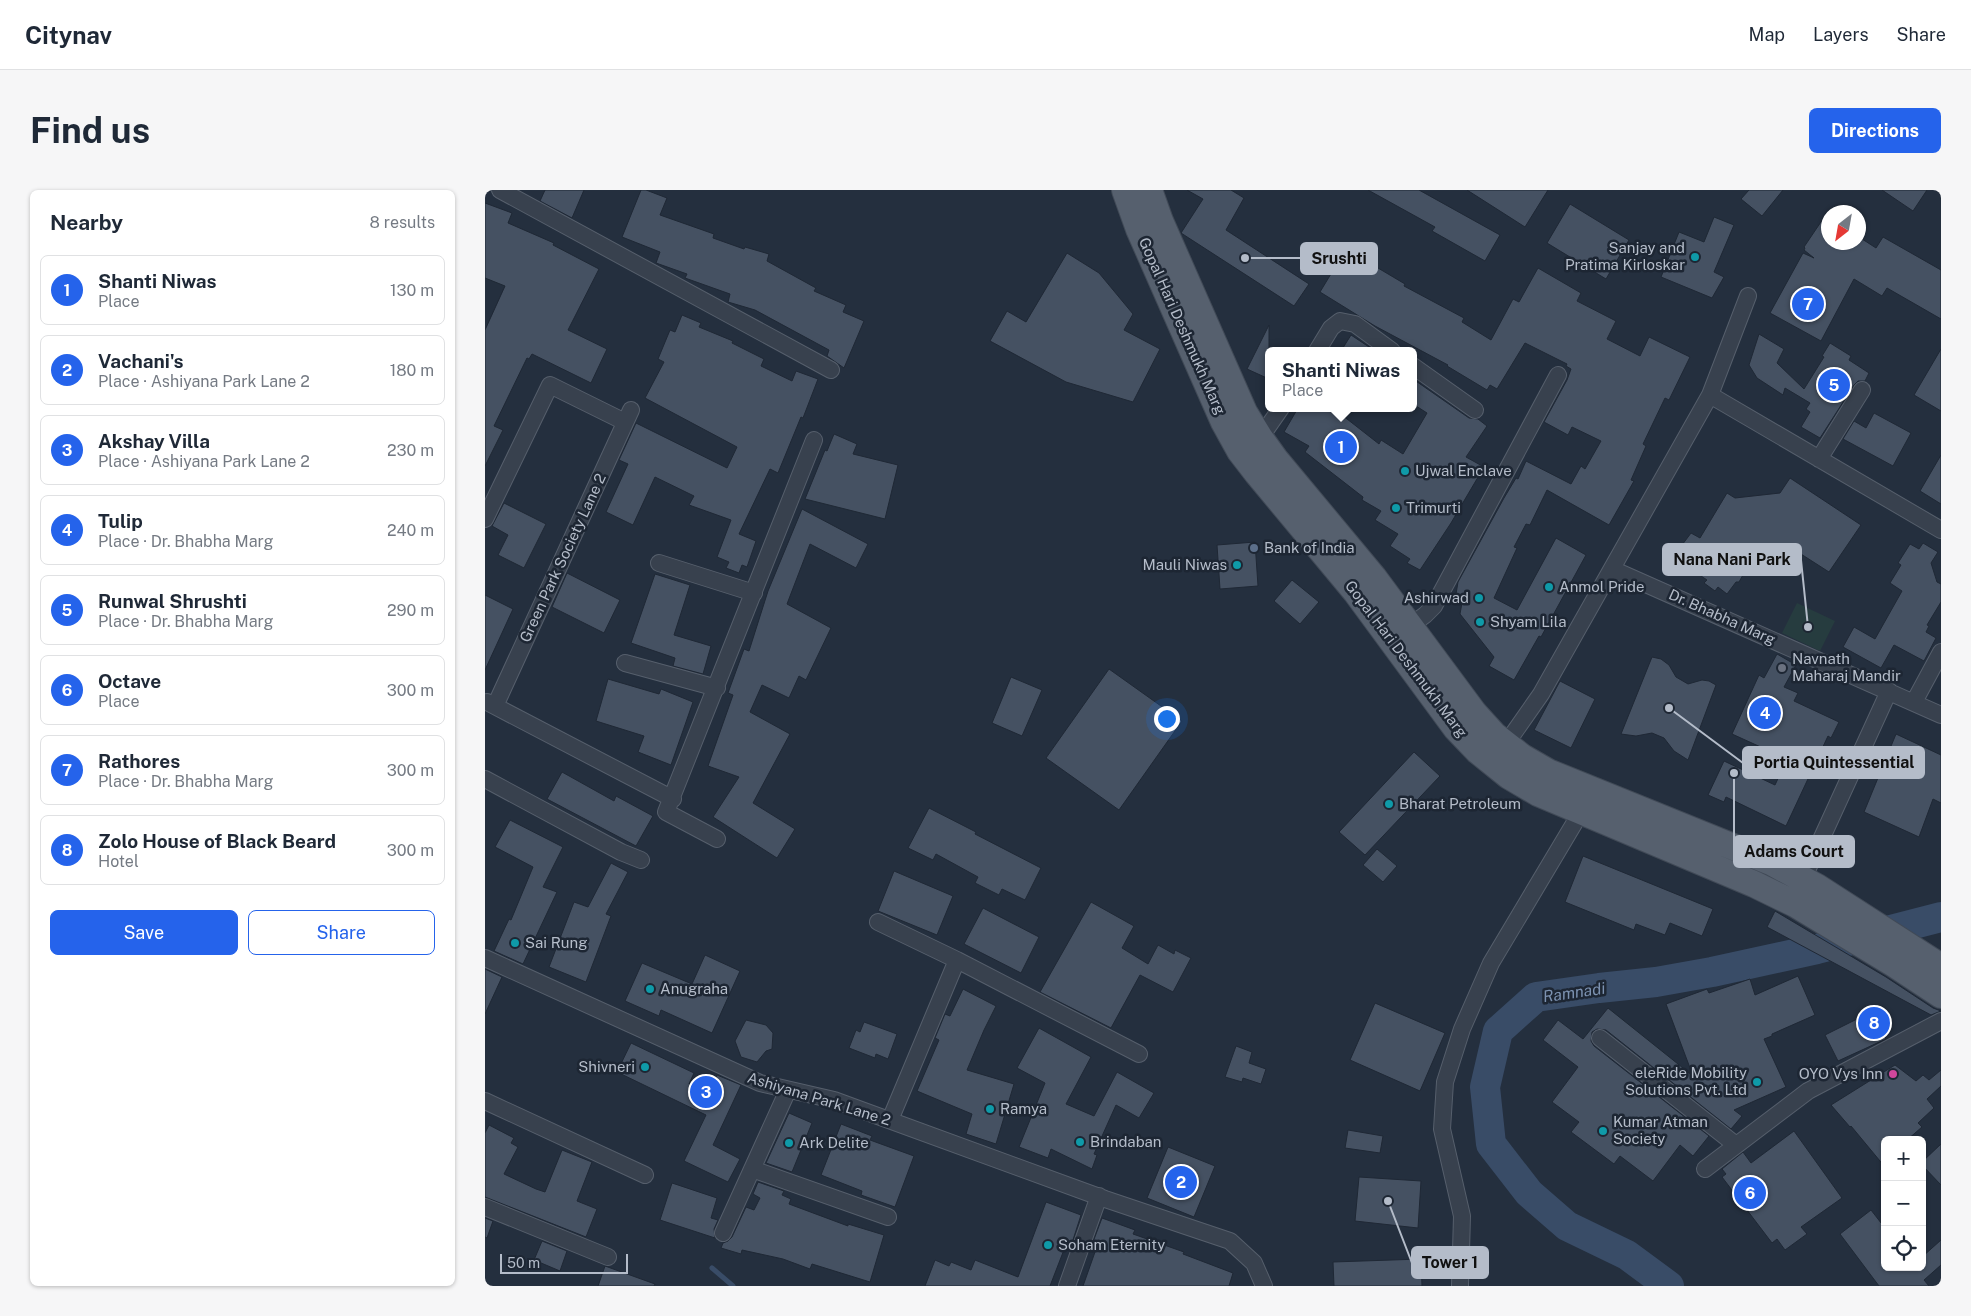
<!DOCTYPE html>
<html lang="en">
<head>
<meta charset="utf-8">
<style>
  body { margin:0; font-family:"Public Sans",sans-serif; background:#f6f6f7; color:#1f2937 }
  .controls { position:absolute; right:15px; bottom:15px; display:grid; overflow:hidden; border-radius:8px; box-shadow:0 1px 4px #0004 }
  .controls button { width:45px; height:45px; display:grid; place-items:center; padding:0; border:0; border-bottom:1px solid #e0e1e3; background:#fff; color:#1f2937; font:25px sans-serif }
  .compass { position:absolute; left:1336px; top:15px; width:45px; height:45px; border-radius:50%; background:#fff; box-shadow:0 1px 4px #0004; rotate:211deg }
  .scale { position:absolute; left:15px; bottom:12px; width:128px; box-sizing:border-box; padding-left:5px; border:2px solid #b4bcc9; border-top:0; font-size:14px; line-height:18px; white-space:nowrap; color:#b4bcc9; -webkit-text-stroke:4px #1d2633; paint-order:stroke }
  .you { position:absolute; left:681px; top:528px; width:18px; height:18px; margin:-12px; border:4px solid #fff; border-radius:50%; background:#1a73e8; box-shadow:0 0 0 8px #1a73e833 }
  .badge { display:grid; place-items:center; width:32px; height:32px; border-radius:50%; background:#2563eb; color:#fff; font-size:16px; font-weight:700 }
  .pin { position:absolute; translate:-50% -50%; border:2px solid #fff; box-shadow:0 1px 5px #0006 }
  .popup { position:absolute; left:780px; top:157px; width:152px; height:65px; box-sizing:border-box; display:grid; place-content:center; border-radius:8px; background:#fff; filter:drop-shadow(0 1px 4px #0005); font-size:16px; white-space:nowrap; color:#747a83 }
  .popup b { font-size:19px; color:#1f2937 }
  .popup::after { content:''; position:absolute; left:50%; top:100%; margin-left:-10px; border:10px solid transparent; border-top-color:#fff }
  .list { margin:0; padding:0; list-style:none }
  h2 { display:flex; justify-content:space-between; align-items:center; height:65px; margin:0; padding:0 20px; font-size:21px }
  h2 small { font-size:16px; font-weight:400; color:#747a83 }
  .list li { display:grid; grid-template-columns:32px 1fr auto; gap:15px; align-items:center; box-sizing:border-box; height:70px; margin:0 10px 10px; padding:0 10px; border:1px solid #e0e1e3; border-radius:8px }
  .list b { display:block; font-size:19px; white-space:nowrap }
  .list p { margin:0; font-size:16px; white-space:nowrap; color:#747a83 }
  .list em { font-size:16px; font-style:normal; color:#747a83 }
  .actions { display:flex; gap:10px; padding:15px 20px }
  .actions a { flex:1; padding:11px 0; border:1px solid #2563eb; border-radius:8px; text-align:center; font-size:18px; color:#2563eb }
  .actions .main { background:#2563eb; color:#fff }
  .icon { flex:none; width:28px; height:28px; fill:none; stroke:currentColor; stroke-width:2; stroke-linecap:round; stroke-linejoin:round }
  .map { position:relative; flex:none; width:1456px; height:1096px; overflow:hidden; border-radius:8px }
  header { display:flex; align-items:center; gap:30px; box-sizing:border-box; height:70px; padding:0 25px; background:#fff; border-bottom:1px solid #e0e1e3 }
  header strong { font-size:24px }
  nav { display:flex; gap:28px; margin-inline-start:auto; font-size:18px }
  .intro { display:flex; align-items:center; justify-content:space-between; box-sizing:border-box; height:120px; padding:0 30px }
  h1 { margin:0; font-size:35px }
  .button { padding:12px 22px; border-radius:8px; background:#2563eb; color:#fff; font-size:18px; font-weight:700 }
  main { display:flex; gap:30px; padding:0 30px }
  aside { flex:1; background:#fff; border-radius:8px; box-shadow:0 1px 4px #0004 }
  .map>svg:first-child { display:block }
</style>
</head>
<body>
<header>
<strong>Citynav</strong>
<nav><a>Map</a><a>Layers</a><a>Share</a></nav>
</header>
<div class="intro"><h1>Find us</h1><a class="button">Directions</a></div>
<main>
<aside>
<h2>Nearby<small>8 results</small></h2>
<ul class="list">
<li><span class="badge">1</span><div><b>Shanti Niwas</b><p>Place</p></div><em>130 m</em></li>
<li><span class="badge">2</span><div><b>Vachani's</b><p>Place · Ashiyana Park Lane 2</p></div><em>180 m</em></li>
<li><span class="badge">3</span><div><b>Akshay Villa</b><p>Place · Ashiyana Park Lane 2</p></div><em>230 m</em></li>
<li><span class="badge">4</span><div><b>Tulip</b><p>Place · Dr. Bhabha Marg</p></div><em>240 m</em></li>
<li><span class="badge">5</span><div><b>Runwal Shrushti</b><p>Place · Dr. Bhabha Marg</p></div><em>290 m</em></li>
<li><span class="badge">6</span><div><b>Octave</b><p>Place</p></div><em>300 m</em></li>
<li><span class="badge">7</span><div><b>Rathores</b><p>Place · Dr. Bhabha Marg</p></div><em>300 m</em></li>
<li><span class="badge">8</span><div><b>Zolo House of Black Beard</b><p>Hotel</p></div><em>300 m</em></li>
</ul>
<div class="actions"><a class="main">Save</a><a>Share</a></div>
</aside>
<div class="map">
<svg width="1456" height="1096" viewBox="0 0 1456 1096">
  <rect width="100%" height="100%" fill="#242f3e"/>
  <path fill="#263c3f" d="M1312,413L1350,431L1335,461L1297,443Z"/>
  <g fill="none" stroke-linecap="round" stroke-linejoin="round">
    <path stroke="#394c67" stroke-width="5" d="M227,1078L248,1096"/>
    <path stroke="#394c67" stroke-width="30" d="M1184,1096L1142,1065L1082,1036L1044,1003L1006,954L1000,897L1013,841L1051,807L1114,798L1171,792L1227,782L1332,759L1456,727"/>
  </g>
  <path fill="#455162" stroke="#1f2835" d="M60,0H99L87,28L55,11Z
    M156,0H161L182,8L175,25L229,44L228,48L259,59L260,57L284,64L282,71L331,98L329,101L361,115L358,122L379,131L359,178L342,166L344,160L270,120L243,112L245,104L200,88L202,84L171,73L175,62L137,47Z
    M702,0H746L759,8L741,40L824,94L809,116L696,43L718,9Z
    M883,0H934L1015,45L1000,71L947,41L950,37Z
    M982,0H1063L1040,37Z
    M1264,0H1298L1277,26L1256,9Z
    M1397,0H1442L1428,21Z
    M0,13L27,23L23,33L69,53L68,55L114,79L83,140L122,159L106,193L47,164L44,169L42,168L9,236L18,240L0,276V140L20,96L0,88Z
    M1085,14L1144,50L1121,89L1062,53Z
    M1344,20V52H1374V47L1391,58L1398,47L1456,80V129L1402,98L1397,106L1369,89L1336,151L1285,123L1318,63L1329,68L1319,60L1320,58L1319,57Z
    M1229,27L1249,35L1229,82L1239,87L1227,108L1176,87L1194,42L1219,52Z
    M861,59L920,94L919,96L979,128L977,132L1006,150L1028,109L1034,112L1053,78L1096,103L1092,111L1131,131L1122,149L1155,166L1164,147L1205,167L1184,210L1180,208L1158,254L1161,256L1146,290L1149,291L1124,335L1062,300L1045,335L1041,334L1029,357L1032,358L1009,408L1032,420L1071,348L1101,365L1056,447L1054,446L1029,490L1004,476L1009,467L975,424L978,407L971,404L973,392L1019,308L1031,288L1033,289L1041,271L1086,294L1096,276L1100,279L1116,251L1087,237L1083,245L1059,232L1082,190L1086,179L1081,176L1082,174L1040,153L1012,199L1005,195L1002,200L962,176L963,175L890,136L835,102Z
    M582,63L614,83L648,124L639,140L675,159L648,212L581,192L505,151L522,121L541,132Z
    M197,125L216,133L214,137L248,151L247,153L279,169L276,176L307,191L311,181L333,189L318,228L316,227L293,283L285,279L254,344L271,351L262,377L257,375L254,383L241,378L244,372L232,367L246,330L204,315L209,306L170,287L148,335L121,322L143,274L134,270L151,233L242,278L252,257L160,208L179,172L173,169L185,140L190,142Z
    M784,135V189L762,179Z
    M1274,144L1299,159L1292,173L1319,199L1339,167L1337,166L1345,153L1366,166L1364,170L1384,183L1380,191H1373L1369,195L1335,248L1316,237L1325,222L1321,219L1325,213L1300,198L1298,205L1272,188L1264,175Z
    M866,145L890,161H856Z
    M1456,159V221L1429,205Z
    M928,189L984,228L993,229L1002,236L981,267L999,277L966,333L935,380L922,373L925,369L905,356L913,344L890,330L896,321L877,310L878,307L820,262L824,256L799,242L813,218H848L894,254L896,250L918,264L942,223L928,214Z
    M1389,223L1426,243L1408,276L1358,249L1369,231L1381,238Z
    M349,244L372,254L368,264L413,275L400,329L320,309L340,260L342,261Z
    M1456,265V314L1435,301Z
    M1305,288L1376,335L1344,382L1305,357L1267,369L1254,392H1251L1242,404L1233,397L1230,401L1219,393L1222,390L1188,367L1206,343L1215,348L1242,303L1250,308L1295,303Z
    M19,313L61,334L39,378L13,365L23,345L7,336Z
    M317,319L383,354L371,378L325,354L302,414L346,438L321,490L314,486L304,508L277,495L265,522L305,544L268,613L310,639L292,668L228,627L254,587L223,576L248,505L243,503L259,459L264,461L283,401Z
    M770,352L773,396L735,399L732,355Z
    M1438,353L1453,362L1446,373L1452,392L1456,394V412L1442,435L1444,436L1441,442L1451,448L1439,471L1409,455L1396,478L1358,457L1369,437L1390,449L1417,401L1405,393L1416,375L1413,373L1425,354L1434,359Z
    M82,383L135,410L119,443L67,417Z
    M170,384L205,395L189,445L226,456L218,484L188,476L190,468L146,453Z
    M807,390L834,412L815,434L789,411Z
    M0,405L28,419L0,480Z
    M1292,464L1311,475L1299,497L1313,503L1309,511L1354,532L1346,548L1343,546L1301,636L1241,607L1239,612L1223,605L1239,571L1290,595L1302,569L1247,544L1274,485L1279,488Z
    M1167,467L1176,469L1184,475L1191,487L1203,494L1217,490L1224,491L1231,495L1203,570L1189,561L1179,548L1167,543L1151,546L1136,544Z
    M624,479L697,531L634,620L561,568Z
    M526,487L557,500L537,546L507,533Z
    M123,489L174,504L176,499L208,512L186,575L153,562L159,546L111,531Z
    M1075,491L1110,509L1086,558L1049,540Z
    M1411,544L1456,565V613L1448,609L1434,647L1379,622Z
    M929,562L955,586L880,665L854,642Z
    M77,582L129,611L131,606L168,626L151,656L62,609Z
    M444,618L491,642L490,644L556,678L540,710L517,699L514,705L490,693L493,687L451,664L448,670L423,658Z
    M25,630L78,657L58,697L72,702L38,774L9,761L24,729L26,730L48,677L10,657Z
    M892,659L912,676L898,692L878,675Z
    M1098,666L1228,719L1217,746L1185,733L1180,745L1151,734L1149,740L1080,712Z
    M126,673L143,682L121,724L126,726L101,792L64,777L89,712L103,717Z
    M409,681L468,706L452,745L393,721Z
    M606,712L649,736L637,758L663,774L673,755L689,764L690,760L706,768L688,802L655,785L626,838L555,802Z
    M498,718L554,747L536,783L479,754Z
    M1290,721L1401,787L1448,818L1456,821L1446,825L1282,737Z
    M220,765L255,781L227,843L176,820L174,826L140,811L157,773L207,794Z
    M0,779L17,787L0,824Z
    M1313,786L1330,825L1287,844V846L1279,849L1301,897L1249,920L1257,926L1246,939L1121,840L1112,839L1107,842L1106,851L1109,856L1224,946L1208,966L1195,955L1168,991L1135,966L1129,974L1086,942L1094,932L1067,912L1093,877L1058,850L1073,830L1098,849L1123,818L1208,886L1181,814L1222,799L1224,803L1265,789L1270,805Z
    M478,799L511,816L499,840L482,880L529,894L511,954L481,944L487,924L432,901L454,850L450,848L460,824L465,826Z
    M890,813L960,843L935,901L865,870Z
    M1390,827L1401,849L1353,871L1340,845L1372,829L1374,834Z
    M261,830L281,835L288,843L287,859L281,861L272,872L256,867L250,851Z
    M379,832L412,844L403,869L391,864L390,868L364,858L371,840L375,842Z
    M554,838L606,867L581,914L609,926L632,882L669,903L654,928L631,915L609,964L612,965L607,979L566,959L563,968L534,957L560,893L532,878Z
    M146,853L209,883L204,894L223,904L232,885L256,895L228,955L255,969L243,992L199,971L221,925L132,882Z
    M751,856L767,862L764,873L781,879L776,894L758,888L757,892L740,887Z
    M1410,875L1431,891L1438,885L1444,890L1456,880V896L1442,909L1449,918L1433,933L1437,937L1422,950H1400V977L1366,936L1365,937L1346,915Z
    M304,923L327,933L307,982L281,973Z
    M356,934L387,946L385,950L429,966L410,1017L376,1005L377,1001L336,985Z
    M4,935L29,948L26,953L33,957L19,984L51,999L60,1002L77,960L107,972L92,1011L112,1019L101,1047L0,1007V943Z
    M863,940L898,946L895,963L860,958Z
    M1309,941L1357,1008L1316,1037L1322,1044L1300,1060L1292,1049L1287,1053L1237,987L1241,984L1237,979L1258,962L1266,973Z
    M1456,954V995L1437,975V972Z
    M683,957L730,976L709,1027L662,1008Z
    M874,987L936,991L933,1038L870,1031Z
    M273,992L299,1001L297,1005L306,1009L304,1014L363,1036V1034L399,1045L385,1092L327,1074L325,1079L298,1069L257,1060L256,1064L236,1058L238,1053L243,1051L247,1047L261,1017L269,1020L275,1008L268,1004Z
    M187,993L232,1008L226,1028L233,1030L229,1039L230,1048L175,1030Z
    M561,1012L596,1025L587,1053L582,1052L565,1096H440L450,1070L464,1076L466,1072L486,1080L490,1070L533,1087Z
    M1386,1020L1400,1038V1077H1437V1067L1456,1050V1075L1439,1090L1444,1096H1394L1355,1044Z
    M0,1028L8,1031L2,1048L0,1047Z
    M617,1028L650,1040L648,1044L699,1062L698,1064L748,1083L744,1096H598L610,1062L605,1060Z
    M57,1051L82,1061L75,1081L49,1070Z
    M936,1069L937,1096H849L848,1072Z
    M120,1076L170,1094L169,1096H113Z"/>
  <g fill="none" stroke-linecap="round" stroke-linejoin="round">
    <g stroke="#565f6c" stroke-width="18">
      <path id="street" d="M15,0L346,180
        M832,161L846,138L855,131L870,134L907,161
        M928,176L990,220
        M1225,205L1456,340
        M775,248L796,218
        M1334,269L1377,200
        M0,329L65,195L140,232
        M174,373L269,403
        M1127,379L1456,525
        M925,436L940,425L949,416L1073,185
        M140,473L232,498
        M2,512L188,609
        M1429,512L1456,462
        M10,516L146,220
        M1021,554L1056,504L1225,205L1263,106
        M0,589L136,662L156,670
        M232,649L181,622L329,250
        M1318,689L1404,501
        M393,732L472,770L654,864
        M0,768L275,893L349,910L620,1009L745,1051L769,1073L779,1096
        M1115,848L1251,955
        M0,911L160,985
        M405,930L472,770
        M267,979L403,1027
        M1220,979L1323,901L1456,831
        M0,1017L123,1067
        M238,1043L303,900
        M582,1096L614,1006
        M975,1096L977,1026L957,939L960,892L977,839L1006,773L1096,622"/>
    </g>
    <g stroke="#414a57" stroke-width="28">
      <path id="primary" d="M640,0L654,39L739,232L755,261L772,283L871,402L971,538L993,561L1024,586L1053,603L1269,694L1310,714L1409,774L1456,805
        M664,0L675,31L759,222L775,248L790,269L889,388L989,523L1009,545L1037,567L1063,582L1288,673L1332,697L1456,777"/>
    </g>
    <use href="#street" stroke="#38414e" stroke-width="16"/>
    <use href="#primary" stroke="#56606e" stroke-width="26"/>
  </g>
  <g fill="#0f9aa8" stroke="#1d2633" stroke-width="2">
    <circle cx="1210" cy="67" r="5"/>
    <circle cx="920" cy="281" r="5"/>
    <circle cx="911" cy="318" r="5"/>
    <circle cx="752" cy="375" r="5"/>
    <circle cx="1064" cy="397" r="5"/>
    <circle cx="994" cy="408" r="5"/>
    <circle cx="995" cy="432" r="5"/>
    <circle cx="904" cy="614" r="5"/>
    <circle cx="30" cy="753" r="5"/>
    <circle cx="165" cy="799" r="5"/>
    <circle cx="160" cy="877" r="5"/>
    <circle cx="1272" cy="892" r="5"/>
    <circle cx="505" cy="919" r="5"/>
    <circle cx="1118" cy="941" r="5"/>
    <circle cx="595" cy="952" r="5"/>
    <circle cx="304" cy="953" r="5"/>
    <circle cx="563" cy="1055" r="5"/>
  </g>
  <circle fill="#5c6f8a" stroke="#1d2633" stroke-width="2" cx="769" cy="358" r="5"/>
  <circle fill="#6b7280" stroke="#1d2633" stroke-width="2" cx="1297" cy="478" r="5"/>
  <circle fill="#d1479c" stroke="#1d2633" stroke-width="2" cx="1408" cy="884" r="5"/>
  <g text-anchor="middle" stroke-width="5" stroke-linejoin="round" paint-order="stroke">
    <g font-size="15" fill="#b4bcc9" stroke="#1d2633" text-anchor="start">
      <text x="1200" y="63" text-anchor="end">Sanjay and<tspan x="1200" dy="17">Pratima Kirloskar</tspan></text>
      <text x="930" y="286">Ujwal Enclave</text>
      <text x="921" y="323">Trimurti</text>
      <text x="779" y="363">Bank of India</text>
      <text x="742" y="380" text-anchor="end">Mauli Niwas</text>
      <text x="1074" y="402">Anmol Pride</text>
      <text x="984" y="413" text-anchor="end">Ashirwad</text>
      <text x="1005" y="437">Shyam Lila</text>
      <text x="1307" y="474">Navnath<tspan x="1307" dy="17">Maharaj Mandir</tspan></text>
      <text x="914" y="619">Bharat Petroleum</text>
      <text x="40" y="758">Sai Rung</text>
      <text x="175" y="804">Anugraha</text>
      <text x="150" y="882" text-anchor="end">Shivneri</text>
      <text x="1262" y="888" text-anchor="end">eleRide Mobility<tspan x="1262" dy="17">Solutions Pvt. Ltd</tspan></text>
      <text x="1398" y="889" text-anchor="end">OYO Vys Inn</text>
      <text x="515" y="924">Ramya</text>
      <text x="1128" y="937">Kumar Atman<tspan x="1128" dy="17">Society</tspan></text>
      <text x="605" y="957">Brindaban</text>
      <text x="314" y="958">Ark Delite</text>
      <text x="573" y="1060">Soham Eternity</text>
    </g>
    <g font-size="15" fill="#b4bcc9" stroke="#1d2633">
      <text transform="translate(697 136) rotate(66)" y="5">Gopal Hari Deshmukh Marg</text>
      <text transform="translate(78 368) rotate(-65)" y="5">Green Park Society Lane 2</text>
      <text transform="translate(1237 427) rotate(24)" y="5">Dr. Bhabha Marg</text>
      <text transform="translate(921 469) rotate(53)" y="5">Gopal Hari Deshmukh Marg</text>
      <text transform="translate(334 909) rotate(17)" y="5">Ashiyana Park Lane 2</text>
    </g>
    <g font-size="16" font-style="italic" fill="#7c92b1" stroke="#1d2633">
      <text transform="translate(1089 802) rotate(-8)" y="6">Ramnadi</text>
    </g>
  </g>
  <path fill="none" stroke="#b4bcc9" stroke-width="2" d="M760 68L816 68M1323 437L1316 370M1184 518L1258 573M1249 583L1249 661M903 1011L927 1073"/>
  <g fill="#b4bcc9" stroke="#1d2633" stroke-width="2">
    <circle cx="760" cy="68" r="5"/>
    <circle cx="1323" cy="437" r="5"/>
    <circle cx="1184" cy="518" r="5"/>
    <circle cx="1249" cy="583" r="5"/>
    <circle cx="903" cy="1011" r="5"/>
  </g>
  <g fill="#b4bcc9" stroke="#b4bcc9" stroke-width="2">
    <rect x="816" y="53" width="76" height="31" rx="5"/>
    <rect x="1178" y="354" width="138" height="31" rx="5"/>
    <rect x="1258" y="557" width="181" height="31" rx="5"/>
    <rect x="1249" y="646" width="120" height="31" rx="5"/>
    <rect x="927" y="1057" width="76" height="31" rx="5"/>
  </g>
  <g font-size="16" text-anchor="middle" font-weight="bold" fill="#111">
    <text x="854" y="74">Srushti</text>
    <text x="1247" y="375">Nana Nani Park</text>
    <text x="1349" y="578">Portia Quintessential</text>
    <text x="1309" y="667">Adams Court</text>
    <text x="965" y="1078">Tower 1</text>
  </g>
</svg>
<div class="controls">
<button>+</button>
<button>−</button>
<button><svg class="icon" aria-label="locate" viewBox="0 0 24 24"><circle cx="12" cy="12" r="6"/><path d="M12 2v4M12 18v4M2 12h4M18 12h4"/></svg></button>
</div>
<svg class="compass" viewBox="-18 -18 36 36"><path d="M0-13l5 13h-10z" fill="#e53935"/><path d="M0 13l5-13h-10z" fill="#747a83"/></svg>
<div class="scale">50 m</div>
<div class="you"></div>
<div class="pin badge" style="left:856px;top:257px">1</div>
<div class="popup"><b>Shanti Niwas</b>Place</div>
<div class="pin badge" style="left:696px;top:992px">2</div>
<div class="pin badge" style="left:221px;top:902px">3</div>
<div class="pin badge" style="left:1280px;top:523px">4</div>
<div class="pin badge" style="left:1349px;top:195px">5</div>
<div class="pin badge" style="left:1265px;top:1003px">6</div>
<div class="pin badge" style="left:1323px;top:114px">7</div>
<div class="pin badge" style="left:1389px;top:833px">8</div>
</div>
</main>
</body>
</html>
